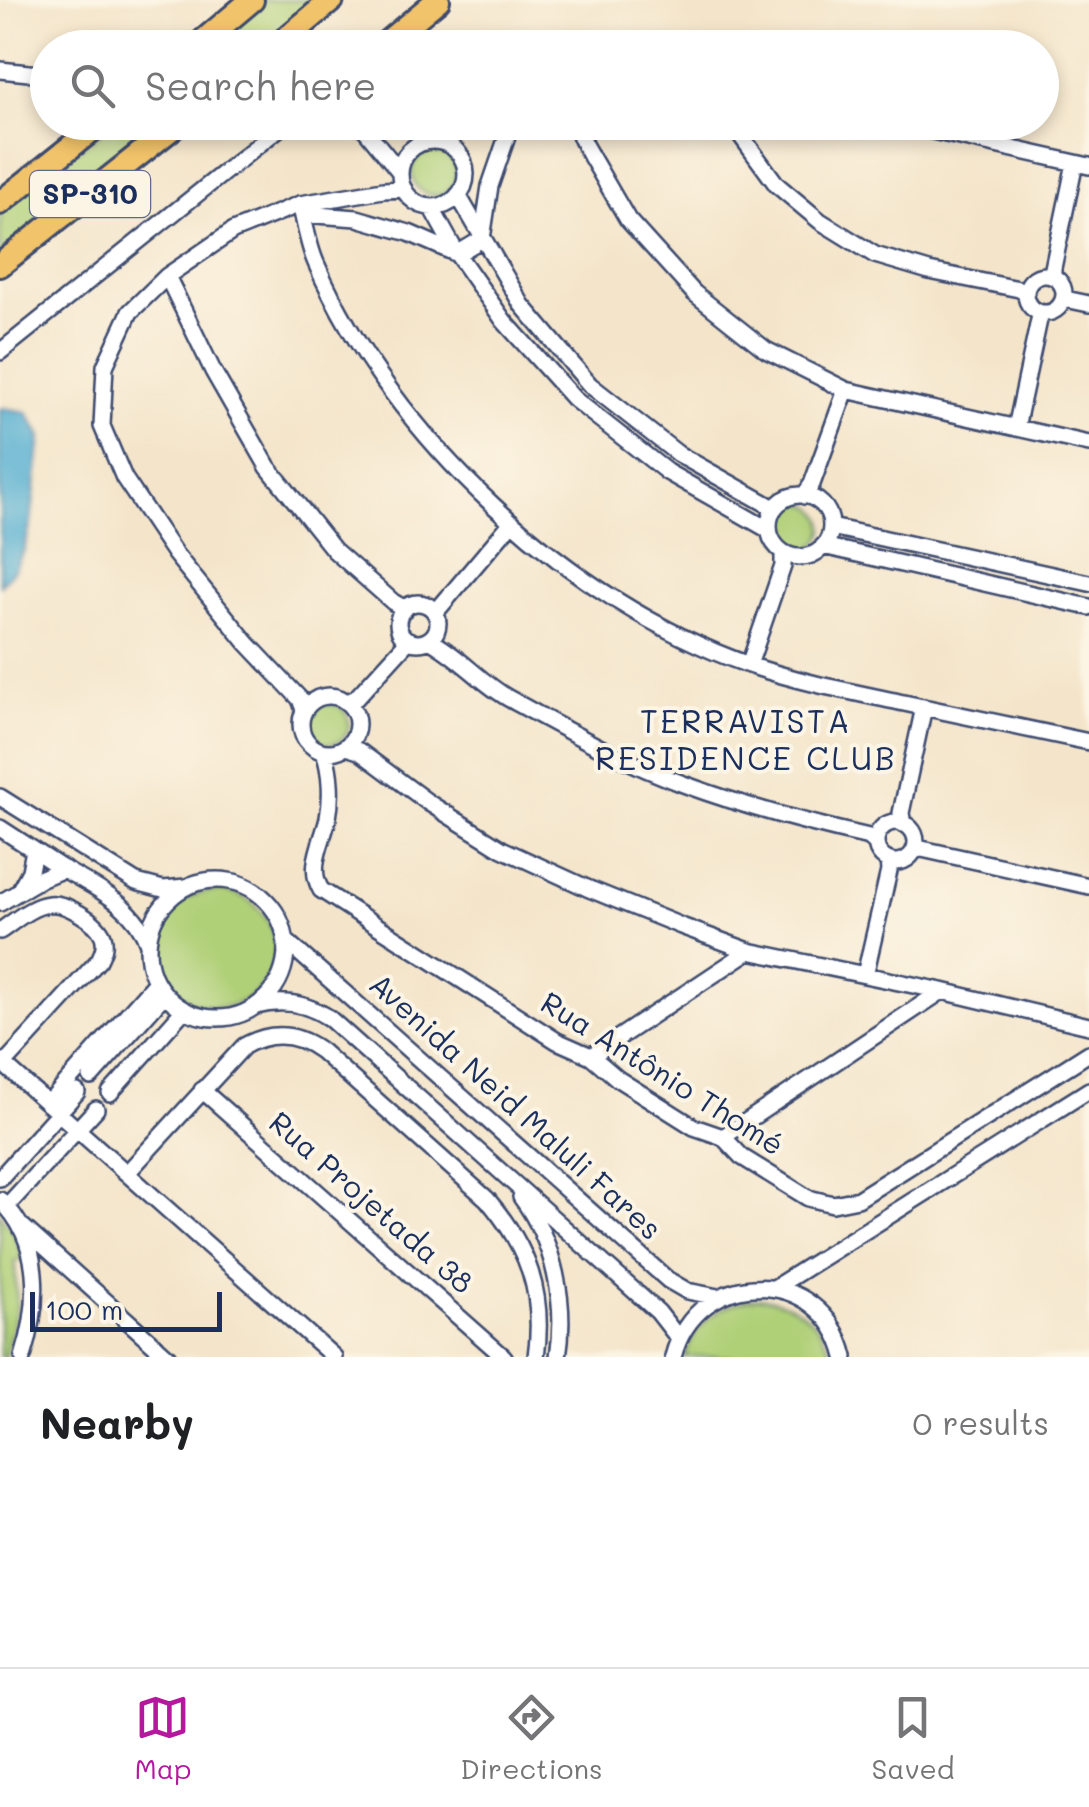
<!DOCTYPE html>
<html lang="en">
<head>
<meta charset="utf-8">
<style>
  body { margin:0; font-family:Mali,sans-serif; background:#f2f2f2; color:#202124 }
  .scale { position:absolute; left:30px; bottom:25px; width:192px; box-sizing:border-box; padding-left:10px; border:5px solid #1b2f5e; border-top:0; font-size:28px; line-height:35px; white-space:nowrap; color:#1b2f5e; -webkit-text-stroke:8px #fcf5e5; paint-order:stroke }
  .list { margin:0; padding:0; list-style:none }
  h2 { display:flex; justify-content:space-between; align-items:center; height:130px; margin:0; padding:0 40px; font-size:42px }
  h2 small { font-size:32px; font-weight:400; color:#757577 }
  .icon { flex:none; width:55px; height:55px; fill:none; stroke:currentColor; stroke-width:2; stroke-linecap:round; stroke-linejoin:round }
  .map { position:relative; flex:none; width:1089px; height:1357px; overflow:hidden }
  .search { position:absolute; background:#fff; box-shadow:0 5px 15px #0003; left:30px; right:30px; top:30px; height:110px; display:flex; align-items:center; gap:25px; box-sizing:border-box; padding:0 35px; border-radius:55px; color:#757577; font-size:38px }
  .sheet { height:310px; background:#fff }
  nav { display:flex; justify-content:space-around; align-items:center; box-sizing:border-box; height:140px; border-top:2px solid #e0e0e0; background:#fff; font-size:28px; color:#757577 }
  nav a { display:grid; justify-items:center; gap:5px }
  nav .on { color:#b5179e }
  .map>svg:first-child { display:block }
</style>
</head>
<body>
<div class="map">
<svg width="1089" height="1357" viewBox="0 0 1089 1357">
  <rect width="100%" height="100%" fill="#fcf5e5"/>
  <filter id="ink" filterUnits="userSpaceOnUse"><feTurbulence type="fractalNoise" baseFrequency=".01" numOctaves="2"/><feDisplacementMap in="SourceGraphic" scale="20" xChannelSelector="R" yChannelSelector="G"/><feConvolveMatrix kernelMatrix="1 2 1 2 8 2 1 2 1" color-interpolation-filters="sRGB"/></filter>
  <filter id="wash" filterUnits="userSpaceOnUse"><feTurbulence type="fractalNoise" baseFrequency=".0048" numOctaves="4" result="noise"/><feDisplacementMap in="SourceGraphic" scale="40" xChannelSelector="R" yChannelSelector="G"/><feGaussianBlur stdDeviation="2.25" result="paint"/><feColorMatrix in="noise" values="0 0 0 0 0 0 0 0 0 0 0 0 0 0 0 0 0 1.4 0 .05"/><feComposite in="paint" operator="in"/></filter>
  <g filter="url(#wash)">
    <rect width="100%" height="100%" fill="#f4e5ca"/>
    <path fill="#b0d078" stroke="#66806b" stroke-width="2.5" d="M261,0H321L262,47L204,48Z
      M113,123H169L0,257V210Z
      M412 173a22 22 0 1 1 44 0a22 22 0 1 1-44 0Z
      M776 527a24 24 0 1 1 48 0a24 24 0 1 1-48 0Z
      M309 724a20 20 0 1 1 40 0a20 20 0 1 1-40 0Z
      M159 949a58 58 0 1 1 116 0a58 58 0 1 1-116 0Z
      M0,1213L15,1235L23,1260L15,1261L17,1307L5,1357H0Z
      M760,1298C797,1302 822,1322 833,1357H685C696,1321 723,1301 760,1298Z"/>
    <path fill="#53aed1" stroke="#376e98" stroke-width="2.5" d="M3,408L27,412L41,436L31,523L24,550L13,571L0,585V409Z"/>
  </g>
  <g filter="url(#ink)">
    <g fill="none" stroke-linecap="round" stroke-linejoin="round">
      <g stroke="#3c4a6e" stroke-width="20">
        <path id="minor" d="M0,70L48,75
          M359,122L400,172
          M416,122L430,141
          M574,122L585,146L628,220L694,293L766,350L846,390L1089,444
          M731,122L777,185L820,221L875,255L929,271L1019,289L1026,293
          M892,122L1089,166
          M400 174a33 33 0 1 1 66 0a33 33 0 1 1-66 0Z
          M444,142L466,122
          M458,195L522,305L590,385L678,454L774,508
          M300,204C305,223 308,245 316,263C392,437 569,602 749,665C799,682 852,692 904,703C965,716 1027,729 1089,742
          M431,207L457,254L504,321L574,399L667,472L769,530
          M303,214L357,218L409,233L457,254L482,239L490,186L512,122
          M1026 294a19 19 0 1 1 38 0a19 19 0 1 1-38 0Z
          M167,276L213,371L268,467L334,550L393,602L405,609
          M1053,277V268L1075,163
          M1063,301L1070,300L1089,304
          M0,352L287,122
          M1016,428L1039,320L1043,313
          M769 526a31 31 0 1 1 62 0a31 31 0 1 1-62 0Z
          M804,496L812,484L846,390
          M831,527L1089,583
          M823,546L1089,607
          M398 623a20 20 0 1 1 40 0a20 20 0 1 1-40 0Z
          M435,613L512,522
          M429,640C458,655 480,682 508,698C566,730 624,763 686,785C746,807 807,823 869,837L876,843
          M749,665L783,566V553
          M301 724a28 28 0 1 1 56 0a28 28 0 1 1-56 0Z
          M347,702L356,698L409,640
          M304,710L300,699L247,643L175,554L124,478L102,426L105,366L130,312L167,276L233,231L300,204L383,190L404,189
          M346,747L359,751L429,803L502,849L587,888L681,926L749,951L942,991L1089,1026
          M324,752C331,772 332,798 328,818C323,842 307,867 321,890L557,1041L591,1056L618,1079L694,1127L723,1137L742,1157L808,1198L833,1204L858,1199L1089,1053
          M0,797L136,882L163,889L186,887
          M876 842a20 20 0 1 1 40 0a20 20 0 1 1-40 0Z
          M903,824L901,813L924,707
          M0,828C20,841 40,854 60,867C93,887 135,904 148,944
          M914,850L922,849L1089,886
          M148 949a69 69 0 1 1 138 0a69 69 0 1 1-138 0Z
          M19,891L30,871L34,850
          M0,903L42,878L64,869
          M0,931C15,921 31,906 49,904C65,902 97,921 103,936C106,945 103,952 99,960L4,1064
          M285,940L668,1280L687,1291L718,1297
          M865,975L889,871L888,860
          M256,1006C283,999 306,1003 329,1018L658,1312L679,1339
          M591,1056L749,951
          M0,1061L334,1357
          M91,1077L164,995
          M202,1090L504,1357
          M110,1093L184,1010
          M48,1104L156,982
          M723,1137L942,991
          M127,1173L244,1046C271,1031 297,1033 321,1051L487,1199C528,1247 545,1293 536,1357
          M0,1178L77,1092
          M521,1197C554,1241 567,1303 558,1357
          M0,1200C43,1240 40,1304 23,1357
          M7,1206L96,1109
          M23,1227L168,1357
          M774,1288L1089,1090
          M673,1357C697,1265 822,1264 845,1357"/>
      </g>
      <g stroke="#3c4a6e" stroke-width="28">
        <path id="highway" d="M195,48L252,0
          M275,48L332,0
          M380,48L438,0
          M0,203L102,122
          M0,265L180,122"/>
      </g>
      <use href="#minor" stroke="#fff" stroke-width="15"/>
      <use href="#highway" stroke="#f1c36a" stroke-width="22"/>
    </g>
  </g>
  <g text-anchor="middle" stroke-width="8" stroke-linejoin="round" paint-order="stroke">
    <rect fill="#fcf5e5" stroke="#5e6a86" stroke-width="2.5" x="30" y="171" width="120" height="46" rx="8"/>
    <g font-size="28" font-weight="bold" fill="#1b2f5e">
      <text x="90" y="204">SP-310</text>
    </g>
    <g font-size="30" fill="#1b2f5e" stroke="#fcf5e5">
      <text transform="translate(662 1074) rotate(32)" y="10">Rua Antônio Thomé</text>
      <text transform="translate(515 1107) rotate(42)" y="10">Avenida Neid Maluli Fares</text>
      <text transform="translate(371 1203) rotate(41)" y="10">Rua Projetada 38</text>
    </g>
    <g font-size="32" letter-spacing="2.5" fill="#1b2f5e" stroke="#fcf5e5">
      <text x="746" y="733">TERRAVISTA<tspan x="746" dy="37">RESIDENCE CLUB</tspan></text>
    </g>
  </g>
</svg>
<div class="scale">100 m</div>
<div class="search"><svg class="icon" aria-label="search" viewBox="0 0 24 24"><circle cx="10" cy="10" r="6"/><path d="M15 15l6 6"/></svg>Search here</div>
</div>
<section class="sheet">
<h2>Nearby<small>0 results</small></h2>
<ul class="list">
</ul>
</section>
<nav>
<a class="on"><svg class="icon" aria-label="map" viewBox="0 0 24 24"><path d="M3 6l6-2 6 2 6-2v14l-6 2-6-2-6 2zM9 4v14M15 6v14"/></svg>Map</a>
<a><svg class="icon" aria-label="directions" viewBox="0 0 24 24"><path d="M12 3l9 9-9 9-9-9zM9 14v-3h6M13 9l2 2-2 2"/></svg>Directions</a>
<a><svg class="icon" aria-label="saved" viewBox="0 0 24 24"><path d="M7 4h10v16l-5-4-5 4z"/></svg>Saved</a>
</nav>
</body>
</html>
